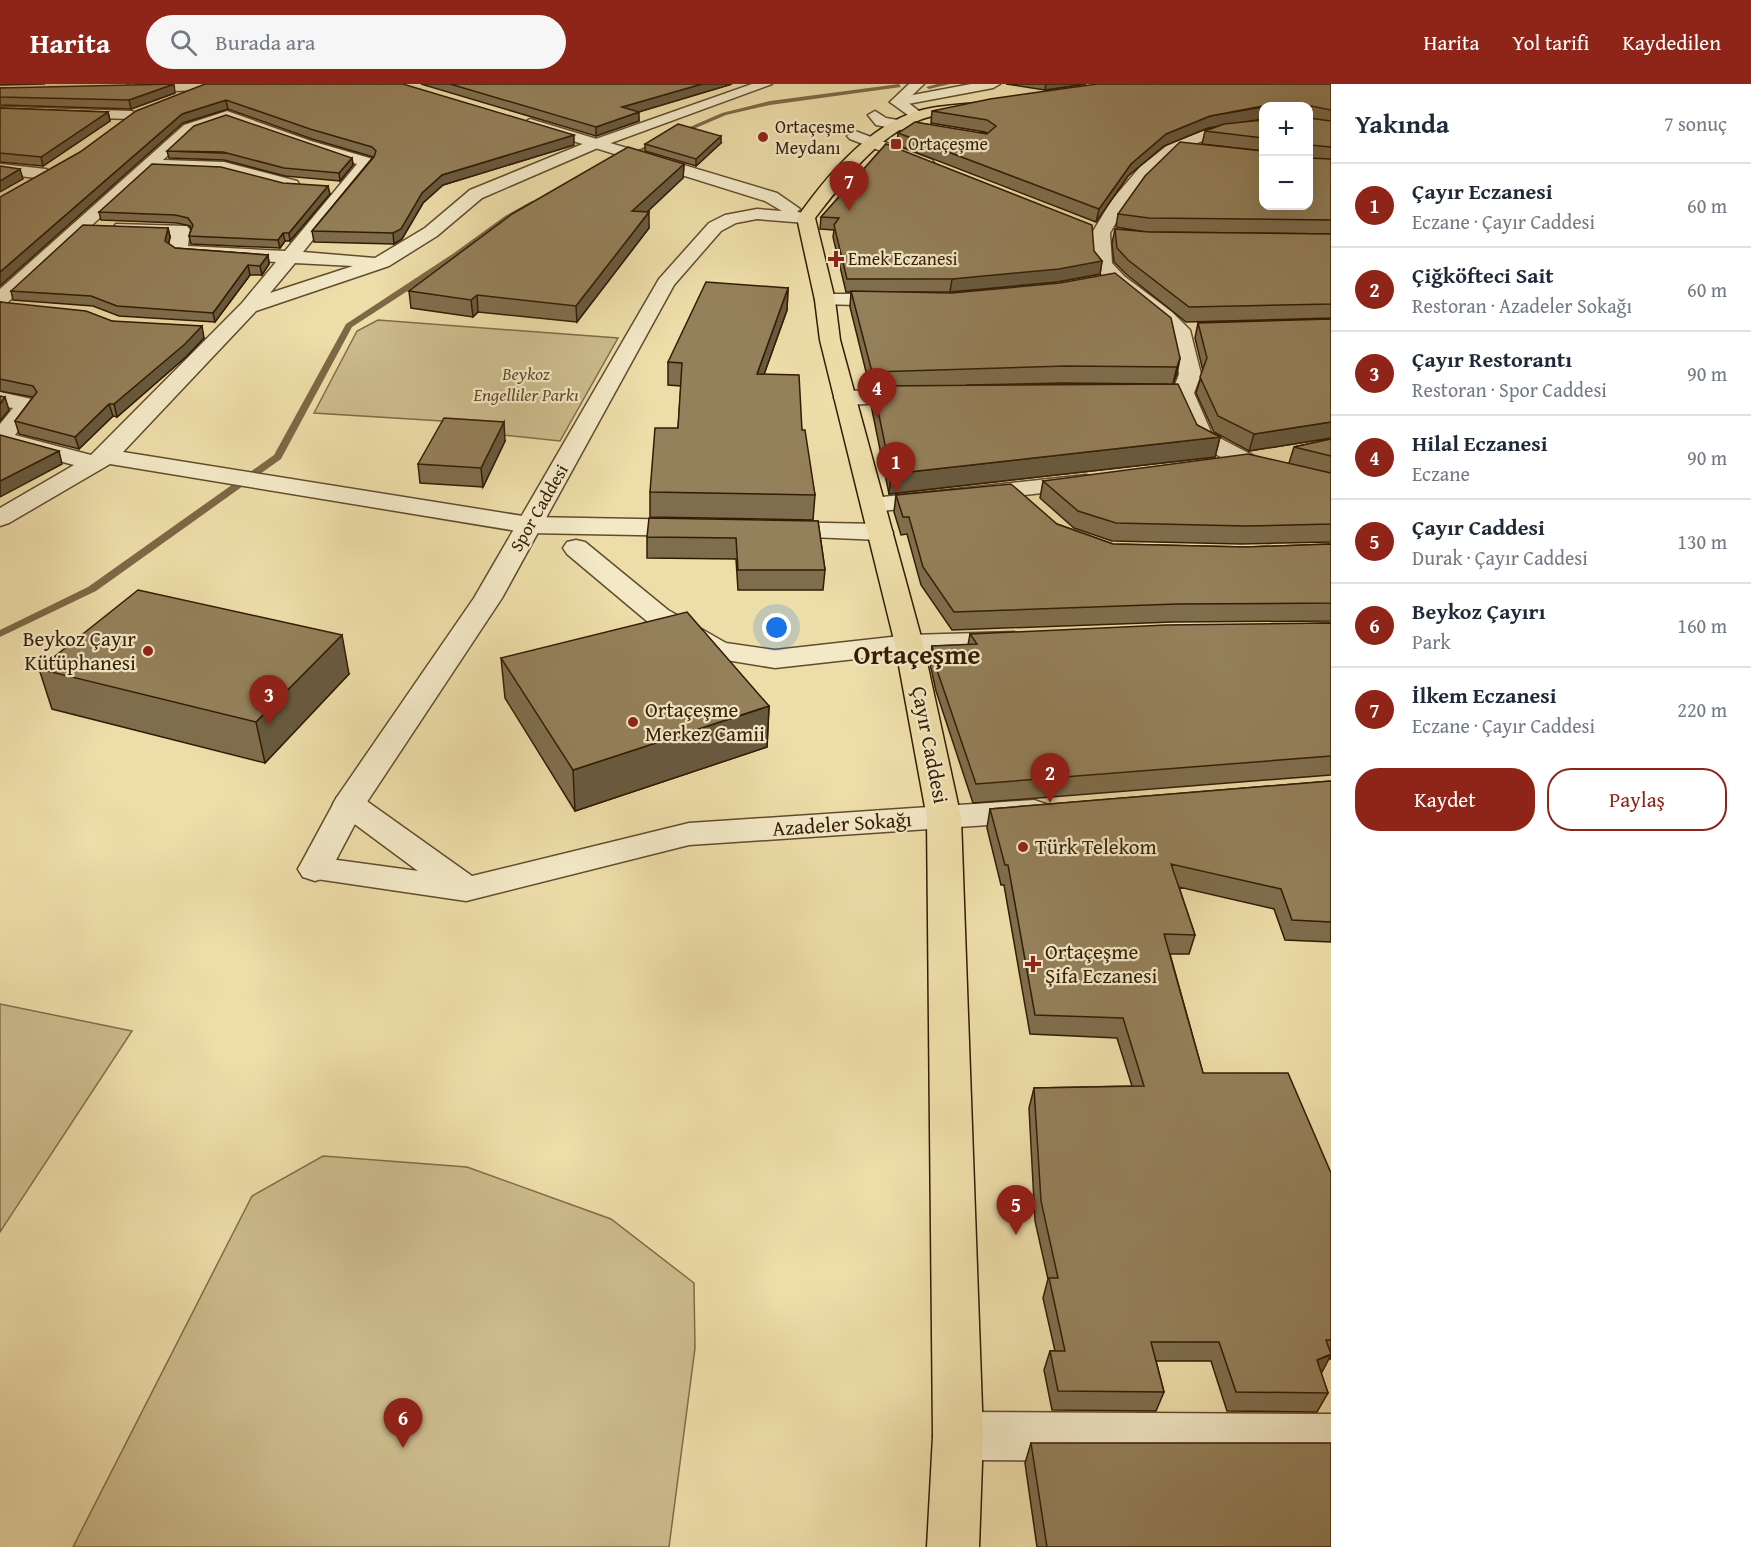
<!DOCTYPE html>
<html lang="tr">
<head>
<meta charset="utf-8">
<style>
  body { margin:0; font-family:"Gentium Book Plus",serif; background:#f6f6f7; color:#1f2937 }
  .controls { position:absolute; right:18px; top:18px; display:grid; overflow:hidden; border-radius:12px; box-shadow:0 6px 24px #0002 }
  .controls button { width:54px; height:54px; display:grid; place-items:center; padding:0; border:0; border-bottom:2px solid #e0e1e3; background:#fff; color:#1f2937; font:30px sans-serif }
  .you { position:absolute; left:777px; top:544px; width:21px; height:21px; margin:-15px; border:4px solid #fff; border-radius:50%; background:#1a73e8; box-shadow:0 0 0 9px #1a73e833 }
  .badge { display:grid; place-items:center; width:39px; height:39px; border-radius:50%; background:#8f2418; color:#fff; font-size:20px; font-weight:700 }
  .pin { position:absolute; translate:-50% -50px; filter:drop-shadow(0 2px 3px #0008) }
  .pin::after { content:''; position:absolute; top:32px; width:21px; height:18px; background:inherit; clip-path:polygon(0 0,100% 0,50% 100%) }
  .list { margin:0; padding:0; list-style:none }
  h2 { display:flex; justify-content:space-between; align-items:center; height:78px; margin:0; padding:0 24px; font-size:26px }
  h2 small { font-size:20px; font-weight:400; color:#747a83 }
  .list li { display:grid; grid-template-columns:39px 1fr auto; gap:18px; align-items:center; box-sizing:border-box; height:84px; padding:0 24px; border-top:2px solid #e0e1e3 }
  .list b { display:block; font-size:22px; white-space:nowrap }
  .list p { margin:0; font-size:20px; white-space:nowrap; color:#747a83 }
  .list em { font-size:20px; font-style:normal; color:#747a83 }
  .actions { display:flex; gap:12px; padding:18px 24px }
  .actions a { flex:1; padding:14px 0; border:2px solid #8f2418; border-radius:24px; text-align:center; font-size:21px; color:#8f2418 }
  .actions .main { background:#8f2418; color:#fff }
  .icon { flex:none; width:33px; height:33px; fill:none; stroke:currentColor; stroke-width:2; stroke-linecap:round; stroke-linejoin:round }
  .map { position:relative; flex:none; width:1331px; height:1463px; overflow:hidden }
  header { display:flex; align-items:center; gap:36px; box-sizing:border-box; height:84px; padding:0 30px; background:#8f2418; color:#fff }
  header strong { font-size:28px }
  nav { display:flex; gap:33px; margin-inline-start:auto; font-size:21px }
  .search { width:420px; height:54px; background:#f6f6f7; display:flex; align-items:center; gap:15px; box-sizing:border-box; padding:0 21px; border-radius:33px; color:#747a83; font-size:22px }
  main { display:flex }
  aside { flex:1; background:#fff }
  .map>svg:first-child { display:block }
</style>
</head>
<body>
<header>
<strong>Harita</strong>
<div class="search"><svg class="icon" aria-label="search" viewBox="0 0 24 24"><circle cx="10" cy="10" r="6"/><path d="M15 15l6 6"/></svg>Burada ara</div>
<nav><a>Harita</a><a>Yol tarifi</a><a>Kaydedilen</a></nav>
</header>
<main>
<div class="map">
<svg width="1331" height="1463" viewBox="0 0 1331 1463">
  <rect width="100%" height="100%" fill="#eddda9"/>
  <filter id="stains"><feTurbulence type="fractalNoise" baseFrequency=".00333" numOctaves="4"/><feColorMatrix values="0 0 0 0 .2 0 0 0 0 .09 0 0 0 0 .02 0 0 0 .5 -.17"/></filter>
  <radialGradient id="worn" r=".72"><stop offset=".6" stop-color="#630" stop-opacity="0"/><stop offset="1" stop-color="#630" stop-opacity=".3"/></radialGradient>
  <path fill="#cdbc8d" stroke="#806c48" stroke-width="1.5" d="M378,236L618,254L560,357L456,346L458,338L314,329L357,247Z
    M0,920L132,947L0,1148Z
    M323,1072L467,1083L611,1135L694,1199L695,1264L669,1463H73L252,1112Z"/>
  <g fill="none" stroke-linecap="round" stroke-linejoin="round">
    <path fill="#7d6845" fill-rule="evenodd" d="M899,0L901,3L770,21L726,31L642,67L637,66L722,29L770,17Z
      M937,0H950L929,5L926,3Z
      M532,117L537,118L509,134L460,173L352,243L281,375L96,507L0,553V546L88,503L274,371L346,240L454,169L505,132Z"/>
    <g stroke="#624c2d" stroke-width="3">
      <path id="minor" d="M752,0H772L600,63L482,114L437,152L389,182L256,227L123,368L529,433L692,436L701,439L705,444L701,449L692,452L529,449L110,380L9,439L0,442V424L74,381L0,361V340L13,324L0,322V308L36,316L39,321L15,351L91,371L242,219L276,178L183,172L172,169L169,165L171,151L122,149L113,144L116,140L187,142L190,146L188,162L285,167L357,80L301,63L227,36L194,47L163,76L224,78L297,97L299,100L291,105L224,88L153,85L7,219L0,221V205L184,41L227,27L311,57L373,75L375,78L373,81L303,168L375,174L425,144L470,106L590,57ZM295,179L353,182L270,209Z
        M971,0H1000L993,4L897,22L890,18L897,14Z
        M0,23L132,27L139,31L132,35L0,31Z
        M875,27L886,34L933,42L941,47L933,52L876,41L868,31Z
        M1264,36V45L1221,50L1179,66L1152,89L1125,123L1110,149L1112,179L1124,192L1172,228L1190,246L1201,290L1194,309L1212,350L1256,373L1331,392V406L1240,383L1194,359L1172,309L1179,290L1170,248L1110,200L1096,184L1094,180L1092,149L1111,117L1140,83L1169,60L1213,43Z
        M855,47L932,76L934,79L926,84L920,82L850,55L847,52Z
        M825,210H897L907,216L897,222L818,220L815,216Z
        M918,305L926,307L929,312L926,317L845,321L837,319L834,314L837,309L845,307Z
        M1086,391L1095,393L1098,398L1095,403L873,428L864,426L861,421L864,416L873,414Z
        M774,438L880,440L889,443L893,448L889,453L880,456L765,451L761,446L765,441Z
        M576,456L585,458L668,526L726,559L775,566L909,551L1014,548L1024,551L1028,557L1024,563L1014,566L909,569L775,584L708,573L648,538L567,470L563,464L567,458Z
        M349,710L361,713L472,792L689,739L1034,716L1046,720L1050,727L1046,734L1034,738L689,761L466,817L303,793L298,785L303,777L315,773L418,787L337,727L333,720L337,713Z
        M958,1328L1331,1330V1378L958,1376L941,1369L933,1352L941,1335Z"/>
    </g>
    <g stroke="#624c2d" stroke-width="3">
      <path id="tertiary" d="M130,0H217L218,2L211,6L131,8L124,4Z
        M909,0H924L906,17L924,31L922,34H912L890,18Z
        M530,35L777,109L800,125L797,128L812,130L815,134L806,139L757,135L736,139L721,147L674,201L502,514L365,721L327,793L315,797L303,793L298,785L337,713L474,514L659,195L709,139L725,131L757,125L782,127L765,117L525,42L523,39Z
        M0,80L46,85L54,90L46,95L0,90Z"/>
    </g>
    <g stroke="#331c04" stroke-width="3">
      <path id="primary" d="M976,19L983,23L981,26C962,31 941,28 922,35C876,52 844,97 815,134L835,216L840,256L923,560L961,734L983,1352L979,1463H927L933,1352L927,734L895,560L820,256L815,216L797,134C825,94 865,46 912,29C932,22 955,21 976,19Z"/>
    </g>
    <use href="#minor" fill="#f3e9c7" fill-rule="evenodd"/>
    <use href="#tertiary" fill="#f3e9c7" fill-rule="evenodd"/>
    <use href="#primary" fill="#eddda9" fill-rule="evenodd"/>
  </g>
  <path fill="#7f6e4d" stroke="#331c04" stroke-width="1.5" fill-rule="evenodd" d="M0,0H45L0,1Z
    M205,0L574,61L443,101L423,119L402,155L394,160L314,158L312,147L373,73L312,55L228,25L183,39Z
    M421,0H732L638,28L639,37L596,52Z
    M1006,0H1086L1045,6Z
    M1331,0V150L1146,148L1116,143L1118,130L1263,122L1308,22H1263L1247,37L1263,36V67L1202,60L1205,47L1218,42L1208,44L1164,62L1128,92L1096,138L897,61L898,49H987L985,48L931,39L932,27Z
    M0,4L175,9L131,25L0,21Z
    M0,24L108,28L110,37L43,82L0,78Z
    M721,59L696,82L645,67V60Z
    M886,60L1094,167L1102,177L1100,190L1057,198L950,208H872L1180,274L1173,300L1197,341L1220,353L1215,373L889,410L871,321L873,304H870L850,223L851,208H846L833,153L834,146L820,145L821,133ZM1063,299L1167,300L966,301Z
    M167,67L352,74L353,81L340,97L285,92L224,76L169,74Z
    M684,80L683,94L647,128L649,144L577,238L478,228L473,233L411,224L409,207Z
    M330,110L290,157H285L280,164L191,160L189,152L191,145L190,142L177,139L101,136L99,128Z
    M168,144L170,153L168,159L175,164L268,171L269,180L262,191H250L215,238L119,232L93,222L13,216L11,207Z
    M1115,145L1149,148L1331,150V234L1186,238L1126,190L1114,178L1112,159Z
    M788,204L787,226L764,290L802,346L815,411L813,436L650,433V408L678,344L681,302L668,301V278Z
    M0,218L112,237L204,254L187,272L117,333L113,332L79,365L19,350L15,337L33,313L0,307Z
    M1331,235V354L1249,367L1214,348L1196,309L1203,287L1195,254L1198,239Z
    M1331,355V458L1241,460L1112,457L1074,444L1040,414L1043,397L1289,379L1294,363Z
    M505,357L483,403L420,399L418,380Z
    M896,411L1057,440L1113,460L1246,463L1331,460V537L1173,538L952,546L921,501L907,450L901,451L894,428Z
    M818,437L825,486L823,506H738L736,475L647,474V453Z
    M1331,539V691L973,719L936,607L930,580L932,562L968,561L970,550Z
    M501,574L769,622L767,663L575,727L505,614Z
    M39,585L349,590L265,679L52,625Z
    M1331,697V858L1285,856L1274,825L1179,803L1195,851L1189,870H1170L1203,989L1331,1089V1275H1328L1321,1289L1328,1309L1317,1328L1227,1327L1211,1277H1156L1164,1308L1156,1327L1052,1326L1044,1286L1050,1267H1055L1043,1214L1048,1195L1035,1137L1029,1024L1034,1004L1132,1002L1117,954L1030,950L1004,801H1001L987,744L990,725Z
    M1031,1359L1331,1463H1037L1025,1379Z"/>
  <path fill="#685a3f" stroke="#331c04" stroke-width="1.5" d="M174,0L175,9L131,25L129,16Z
    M702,0H732L622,33V23Z
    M1046,0H1086L1045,6Z
    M226,16L228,25L183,39L0,202V188L182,30Z
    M1263,23V35L1208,44L1164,62L1128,92L1096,138L1099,125L1131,80L1166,50L1210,32Z
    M108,28L110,37L43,82L41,73Z
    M639,28V37L596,52V43Z
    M574,51V61L443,101L423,119L402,155L394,160L393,149L422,109L442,91Z
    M721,52V59L696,82V75Z
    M352,74L353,81L340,97L339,89Z
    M684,80L683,94L632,142V127Z
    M20,85L23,95L0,108V97Z
    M328,102L330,110L290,157L289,149Z
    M649,128V144L577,238L576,222Z
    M168,144L170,153L167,166L165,157Z
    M283,149L285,157L280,164L278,156Z
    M268,171L269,180L262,191L260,182Z
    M1102,177L1100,190L1057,198L950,208L952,195Z
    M248,181L250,191L215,238L213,229Z
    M788,204L787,226L756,313L757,290Z
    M477,211L478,228L473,233L471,216Z
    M202,242L204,254L187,272L117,333L114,320Z
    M1180,274L1177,290L1173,300L1177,283Z
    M5,313L9,326L0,337V320Z
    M109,320L113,332L79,365L75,353Z
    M504,338L505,357L483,403L481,384Z
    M1331,338V354L1249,367L1254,350Z
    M1220,353L1215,373L889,410L891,390Z
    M59,367L62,380L0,413V397Z
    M342,551L349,590L265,679L256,638Z
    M769,622L767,663L575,727L573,686Z
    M1331,1271L1321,1290L1317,1276Z"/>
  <path fill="#94805a" stroke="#331c04" stroke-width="1.5" d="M174,0L129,16L0,13V4Z
    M205,0H403L574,51L442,91L422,109L401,145L393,149L312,147L374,73L376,67L372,63L310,45L226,16L182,30L0,188V113L80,68L136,27Z
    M450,0H702L622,23L639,28L596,43Z
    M1097,0H1331V26L1311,22L1309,24V34L1331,37V63L1310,61V74L1331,75V136L1149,134L1118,130L1145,92L1180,58L1263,67V122H1308V22H1263L1210,32L1166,50L1131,80L1099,125L898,49L915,38L987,50L996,42L987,36L932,27L990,15Z
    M0,24L108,28L41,73L0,69Z
    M226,31L352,74L339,89L284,84L223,68L167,67L194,42Z
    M1263,36V54L1205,47L1224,40Z
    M678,40L721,52L696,75L645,60Z
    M886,60L1092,141L1094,167L1102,177L1059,185L952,195H847L834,141L839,134L821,133Z
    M628,63L684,80L632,127L649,128L576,222L477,211L471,216L409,207L512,130Z
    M152,80L221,83L283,99L328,102L289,149H283L278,156L189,152L193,141L188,134L175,131L99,128Z
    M0,82L20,85L0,97Z
    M83,141L168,144L165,157L175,164L268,171L260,182L248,181L213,229L117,222L91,212L11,207Z
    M1115,145L1149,148L1331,150V220L1189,223L1128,176L1117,164Z
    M1115,189L1171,234L1180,274L1177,283L1066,282L872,288L851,207L952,209L1060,199Z
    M706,198L788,204L757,290L799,291L802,346H805L815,411L650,408L655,344H678L682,279L668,278Z
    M0,218L86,227L112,237L202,242L185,260L114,320H109L75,353L15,337L37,308L33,302L0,295Z
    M1331,235V338L1254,350L1218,332L1200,293L1207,274L1198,239Z
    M1178,300L1197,341L1220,353L891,390L873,302Z
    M0,312L5,313L0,320Z
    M444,334L504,338L481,384L418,380Z
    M0,351L59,367L0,397Z
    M1331,355V372L1294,363Z
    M1248,370L1331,389V440L1246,442L1116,439L1078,427L1043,397Z
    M1011,400L1057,440L1113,460L1246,463L1331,460V519L1177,520L954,528L923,483L909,433H903L896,411Z
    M649,434L818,437L825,486H738L736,454L647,453Z
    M138,506L342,551L256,638L39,585Z
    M687,528L769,622L573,686L501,574Z
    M1331,539V672L976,700L938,589L932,562L977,560L970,550L1166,541Z
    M1331,697V838L1292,836L1281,805L1171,780L1195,851L1164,850L1203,989H1288L1331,1089V1256H1326L1331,1270L1317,1276L1328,1309L1236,1308L1219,1258H1151L1164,1308L1058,1307L1050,1267H1065L1049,1194H1058L1041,1117L1034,1004L1144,1002L1123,934L1035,931L1008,781H1005L990,725Z
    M1031,1359H1331V1463H1047Z"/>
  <g fill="#8f2418" stroke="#f3e9c7" stroke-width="2">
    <circle cx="763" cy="53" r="6"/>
    <rect x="890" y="54" width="12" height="12" rx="3"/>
    <path d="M833 166h6v6h6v6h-6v6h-6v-6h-6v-6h6z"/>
    <circle cx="148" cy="567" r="6"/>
    <circle cx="633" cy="638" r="6"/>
    <circle cx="1023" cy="763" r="6"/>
    <path d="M1030 871h6v6h6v6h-6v6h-6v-6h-6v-6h6z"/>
  </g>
  <g text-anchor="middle" stroke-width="4.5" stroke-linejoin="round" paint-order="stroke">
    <g font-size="18" fill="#331c04" stroke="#f3e9c7" text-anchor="start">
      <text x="775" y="49">Ortaçeşme<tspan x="775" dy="21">Meydanı</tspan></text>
      <text x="908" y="66">Ortaçeşme</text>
      <text x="848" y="181">Emek Eczanesi</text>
    </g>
    <g font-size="18" font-style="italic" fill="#614c2d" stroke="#f3e9c7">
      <text x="526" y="296">Beykoz<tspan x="526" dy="21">Engelliler Parkı</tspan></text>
    </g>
    <g font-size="18" fill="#331c04" stroke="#f3e9c7">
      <text transform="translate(539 424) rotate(-60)" y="6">Spor Caddesi</text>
    </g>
    <g font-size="21" fill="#331c04" stroke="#f3e9c7" text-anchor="start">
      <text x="136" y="562" text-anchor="end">Beykoz Çayır<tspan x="136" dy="24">Kütüphanesi</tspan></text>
      <text x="645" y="633">Ortaçeşme<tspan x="645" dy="24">Merkez Camii</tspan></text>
      <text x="1035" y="770">Türk Telekom</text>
      <text x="1045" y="875">Ortaçeşme<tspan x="1045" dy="24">Şifa Eczanesi</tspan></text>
    </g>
    <g font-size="21" fill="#331c04" stroke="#f3e9c7">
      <text transform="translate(930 661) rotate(79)" y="7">Çayır Caddesi</text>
      <text transform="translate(842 740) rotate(-4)" y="7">Azadeler Sokağı</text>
    </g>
    <g font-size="27" font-weight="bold" fill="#331c04" stroke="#f3e9c7">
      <text x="917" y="580">Ortaçeşme</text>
    </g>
  </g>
  <rect width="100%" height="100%" filter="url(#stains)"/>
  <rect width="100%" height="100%" fill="url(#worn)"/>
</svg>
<div class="controls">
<button>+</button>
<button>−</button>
</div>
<div class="you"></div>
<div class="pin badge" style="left:896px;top:408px">1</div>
<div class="pin badge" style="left:1050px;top:719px">2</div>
<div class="pin badge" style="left:269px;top:641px">3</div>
<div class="pin badge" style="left:877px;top:334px">4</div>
<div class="pin badge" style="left:1016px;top:1151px">5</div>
<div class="pin badge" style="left:403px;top:1364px">6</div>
<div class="pin badge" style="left:849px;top:127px">7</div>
</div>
<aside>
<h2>Yakında<small>7 sonuç</small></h2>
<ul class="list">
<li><span class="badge">1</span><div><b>Çayır Eczanesi</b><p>Eczane · Çayır Caddesi</p></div><em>60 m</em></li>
<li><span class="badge">2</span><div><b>Çiğköfteci Sait</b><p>Restoran · Azadeler Sokağı</p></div><em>60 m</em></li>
<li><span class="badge">3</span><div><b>Çayır Restorantı</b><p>Restoran · Spor Caddesi</p></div><em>90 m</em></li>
<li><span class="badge">4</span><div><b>Hilal Eczanesi</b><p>Eczane</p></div><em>90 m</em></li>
<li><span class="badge">5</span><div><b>Çayır Caddesi</b><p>Durak · Çayır Caddesi</p></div><em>130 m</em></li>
<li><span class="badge">6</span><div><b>Beykoz Çayırı</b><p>Park</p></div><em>160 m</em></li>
<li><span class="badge">7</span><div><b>İlkem Eczanesi</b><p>Eczane · Çayır Caddesi</p></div><em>220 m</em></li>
</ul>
<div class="actions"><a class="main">Kaydet</a><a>Paylaş</a></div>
</aside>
</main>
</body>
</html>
